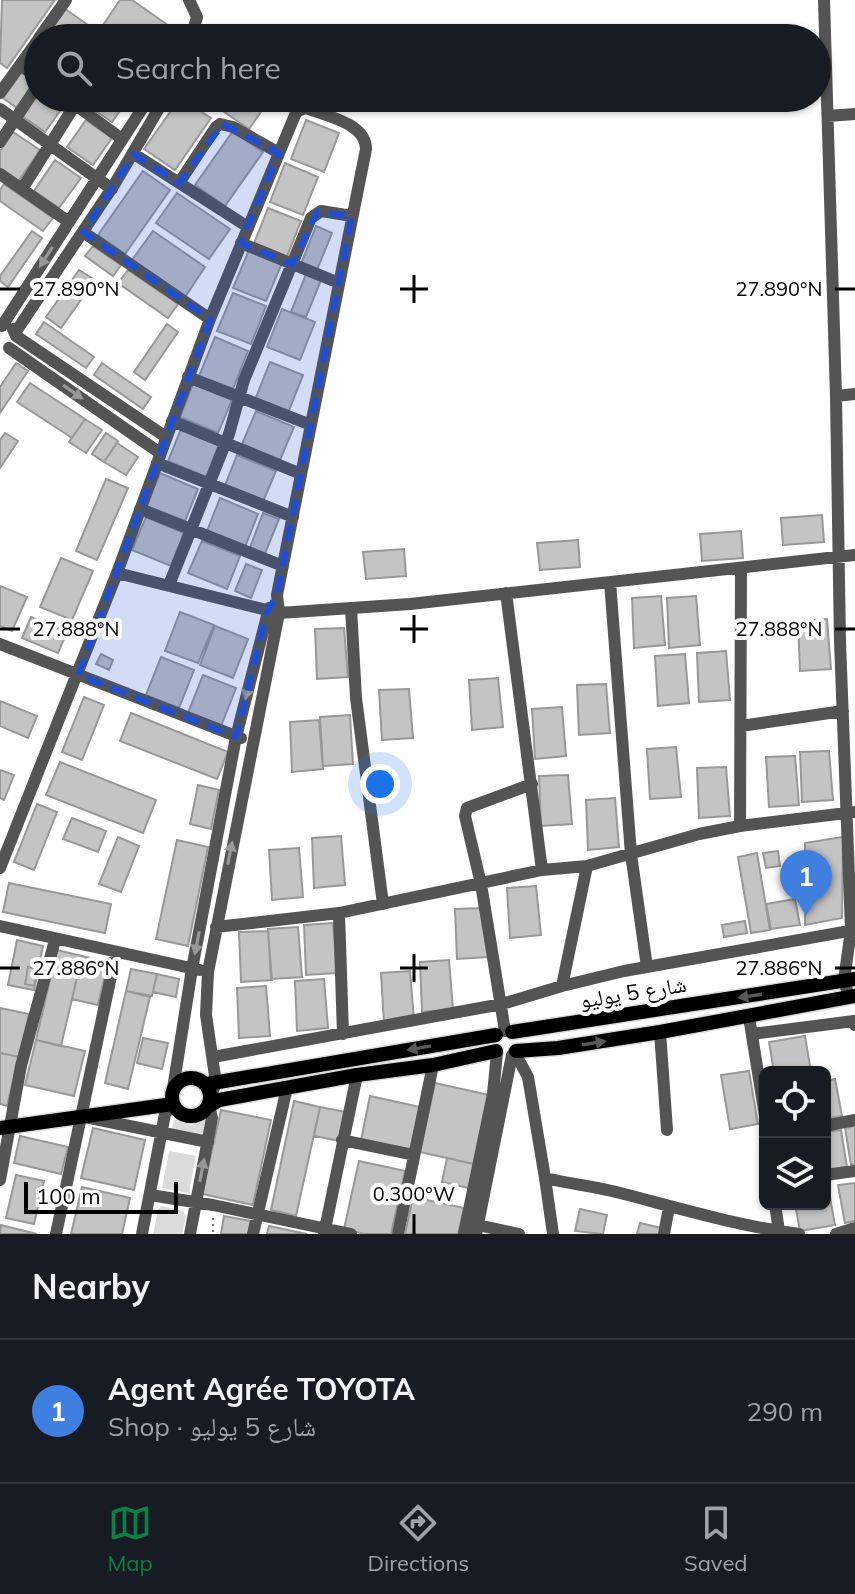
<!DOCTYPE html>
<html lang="en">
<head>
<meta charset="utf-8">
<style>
  body { margin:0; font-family:Mulish,"Noto Naskh Arabic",sans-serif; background:#242831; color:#f1f3f6 }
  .controls { position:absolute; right:24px; bottom:24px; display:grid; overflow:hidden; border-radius:12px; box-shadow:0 2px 6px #0004 }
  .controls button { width:72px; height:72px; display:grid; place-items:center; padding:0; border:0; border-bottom:2px solid #363941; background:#171b24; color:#f1f3f6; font:40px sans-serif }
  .scale { position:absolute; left:24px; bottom:20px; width:154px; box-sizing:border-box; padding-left:8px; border:4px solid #000; border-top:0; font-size:22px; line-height:28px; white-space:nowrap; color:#000; -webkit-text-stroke:6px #fff; paint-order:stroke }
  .you { position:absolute; left:380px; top:784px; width:28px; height:28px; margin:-20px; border:6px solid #fff; border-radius:50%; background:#1a73e8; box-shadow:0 0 0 12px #1a73e833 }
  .badge { display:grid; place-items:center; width:52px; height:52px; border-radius:50%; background:#0b8043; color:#fff; font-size:26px; font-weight:700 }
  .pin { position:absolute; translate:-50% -66px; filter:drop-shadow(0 2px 4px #0008) }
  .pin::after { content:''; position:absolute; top:42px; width:28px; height:24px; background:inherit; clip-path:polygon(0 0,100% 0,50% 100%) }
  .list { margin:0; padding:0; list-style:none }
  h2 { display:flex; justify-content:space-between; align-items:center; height:104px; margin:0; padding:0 32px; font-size:34px }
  h2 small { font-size:26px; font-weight:400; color:#9ea1a6 }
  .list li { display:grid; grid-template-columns:52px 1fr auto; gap:24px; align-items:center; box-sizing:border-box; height:144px; padding:0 32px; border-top:2px solid #363941 }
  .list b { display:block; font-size:30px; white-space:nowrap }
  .list p { margin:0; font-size:26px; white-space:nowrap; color:#9ea1a6 }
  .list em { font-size:26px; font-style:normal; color:#9ea1a6 }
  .icon { flex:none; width:44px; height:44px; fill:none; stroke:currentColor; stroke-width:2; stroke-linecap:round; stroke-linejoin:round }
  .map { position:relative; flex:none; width:855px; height:1234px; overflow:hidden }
  .search { position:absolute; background:#171b24; box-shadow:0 2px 6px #0004; left:24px; right:24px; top:24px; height:88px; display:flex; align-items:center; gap:20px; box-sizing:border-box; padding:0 28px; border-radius:44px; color:#9ea1a6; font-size:30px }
  .sheet { height:248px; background:#171b24 }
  nav { display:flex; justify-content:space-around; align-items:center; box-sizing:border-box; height:112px; border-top:2px solid #363941; background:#171b24; font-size:22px; color:#9ea1a6 }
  nav a { display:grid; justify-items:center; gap:4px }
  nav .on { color:#0b8043 }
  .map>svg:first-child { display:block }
</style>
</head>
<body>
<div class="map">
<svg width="855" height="1234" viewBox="0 0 855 1234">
  <rect width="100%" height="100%" fill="#fff"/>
  <path fill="#dbdbdb" d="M206,1118L203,1136L172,1131L174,1120L192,1125Z
    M169,1151L196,1156L189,1193L162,1188Z
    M161,1206L183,1211L186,1216L182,1234H153L158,1210Z"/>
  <path fill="#c4c4c4" stroke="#989898" stroke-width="2" d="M2,0H55L7,68L0,63Z
    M120,0H132L175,30L170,38H116L101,28Z
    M64,8L95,30L90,38H43Z
    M38,46V69L27,61Z
    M23,70L37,80L17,108L3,98Z
    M38,93V98H57L65,104L45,132L22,116Z
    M83,98H129L112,122L81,101Z
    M180,98L211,118L175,170L144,149Z
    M204,98H267L269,100L249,129Z
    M86,120L112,138L93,165L67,147Z
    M306,120L339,133L324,172L291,159Z
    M233,131L263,152L225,206L195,185Z
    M13,132L40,150L17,183L0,171V151Z
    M55,160L81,178L59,208L34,191Z
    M285,163L318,177L303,215L270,202Z
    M143,171L170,190L125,254L98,235Z
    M4,184L53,218L43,231L0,201V190Z
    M177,193L230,229L209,259L156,223Z
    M268,208L301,221L286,259L253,246Z
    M316,226L332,233L317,270L301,264Z
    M32,231L42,238L8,287L0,281V276Z
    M153,231L205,267L185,297L132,260Z
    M93,246L121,265L113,276L85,256Z
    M249,250L282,263L266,301L233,288Z
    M79,270L95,280L61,328L46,317Z
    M128,270L178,304L168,318L118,283Z
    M306,274L321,280L306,317L291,312Z
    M233,293L266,306L251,344L217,331Z
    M282,309L315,322L300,360L267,347Z
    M44,322L94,357L86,368L36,334Z
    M167,324L178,332L145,380L134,372Z
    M215,337L248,351L233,389L199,376Z
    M270,362L303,375L288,413L255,400Z
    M16,363L28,371L0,413V387Z
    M102,363L151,397L143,409L94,375Z
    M30,383L85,419L72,438L17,402Z
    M193,384L232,400L218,433L180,417Z
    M256,411L294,427L280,460L242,444Z
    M85,419L102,430L86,453L69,442Z
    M181,429L219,444L206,477L168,461Z
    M5,433L18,441L0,468V440Z
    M106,433L118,441L104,462L92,454Z
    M117,443L138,457L126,475L104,462Z
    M237,455L276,471L262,504L224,488Z
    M160,473L198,489L185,521L146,506Z
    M106,479L128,488L97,560L76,551Z
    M220,498L258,514L245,547L207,531Z
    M263,513L279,519L264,556L249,550Z
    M822,515L824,542L783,545L781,518Z
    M146,517L184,533L171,566L132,550Z
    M741,531L743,558L702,561L700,534Z
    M578,540L580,567L540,570L537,543Z
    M202,541L240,556L227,589L188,573Z
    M404,549L406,576L366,579L363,552Z
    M61,558L93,571L72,620L40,607Z
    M246,564L262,570L251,598L235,591Z
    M0,586L27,597L12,631L0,626Z
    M661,596L665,645L634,648L632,598Z
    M696,596L700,645L669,648L667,598Z
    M180,612L214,625L198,663L165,651Z
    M31,617L67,632L58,653L22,638Z
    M827,619L831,669L800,671L798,621Z
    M215,626L248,639L233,678L200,665Z
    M344,628L348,677L317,679L315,629Z
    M726,651L730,700L699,702L697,653Z
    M101,654L113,660L109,670L96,664Z
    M685,654L689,703L658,706L655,656Z
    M161,657L194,670L179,708L146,695Z
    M203,675L236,688L221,726L188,713Z
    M498,678L503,727L472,730L469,680Z
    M606,684L610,733L579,735L577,685Z
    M409,689L413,738L382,740L379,690Z
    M84,697L104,705L82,760L62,752Z
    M0,701L37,716L28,738L0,726Z
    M562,707L566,756L535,759L532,709Z
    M131,713L228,752L217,779L120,741Z
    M350,715L353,764L323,766L320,717Z
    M319,720L323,769L292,772L290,722Z
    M676,747L681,797L650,799L647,749Z
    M829,751L833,800L802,802L800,752Z
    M795,756L799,805L769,807L766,757Z
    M60,762L156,800L143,833L46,795Z
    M726,767L730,816L699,818L697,768Z
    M0,770L14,775L4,800L0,798Z
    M568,775L572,824L541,826L539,776Z
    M198,785L219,790L211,829L190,824Z
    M615,798L619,847L588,850L586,800Z
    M37,804L57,812L34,870L14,862Z
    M72,818L106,831L98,852L63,839Z
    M341,836L345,885L314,888L312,838Z
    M118,837L139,846L121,892L99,884Z
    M843,837L842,918L805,925V843Z
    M177,840L208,847L188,946L156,939Z
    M299,848L303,897L272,900L269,850Z
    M778,851L780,866L766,868L763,853Z
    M757,853L770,930L751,933L738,857Z
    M9,883L111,904L105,933L3,912Z
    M536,886L541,935L510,938L507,888Z
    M795,899L800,925L771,929L766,904Z
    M484,908L488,957L457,959L455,909Z
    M745,921L747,933L724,937L722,925Z
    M333,923L337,973L306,975L304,925Z
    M298,927L302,977L271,979L268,929Z
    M268,931L272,980L241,982L239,932Z
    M17,940L43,946L34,990L8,985Z
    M57,950L82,956L61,1046L36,1040Z
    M82,956L108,962L98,1005L72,999Z
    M449,960L453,1009L422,1012L420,962Z
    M28,967L38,969L34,986L25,984Z
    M131,969L157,974L152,996L126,991Z
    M410,971L414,1020L384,1023L381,973Z
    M157,974L179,979L176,997L153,992Z
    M324,979L328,1028L297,1031L295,981Z
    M266,986L270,1036L239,1038L237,988Z
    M126,991L150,997L128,1089L105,1083Z
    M0,1008L29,1014L19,1057L0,1053Z
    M805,1036L811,1072H774L769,1042Z
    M143,1038L168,1043L162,1069L137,1063Z
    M36,1040L85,1051L74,1096L25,1085Z
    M0,1053L19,1057L7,1106L0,1104Z
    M749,1071L758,1124L730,1129L721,1075Z
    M835,1079L842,1116L825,1119V1081Z
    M435,1083L489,1095L474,1164L420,1152Z
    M370,1096L420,1107L410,1151L361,1140Z
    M294,1101L320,1107L296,1216L271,1210Z
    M320,1107L346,1112L340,1141L314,1136Z
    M221,1110L271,1120L253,1205L202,1194Z
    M855,1126V1164L851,1165L845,1128Z
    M93,1128L145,1140L134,1190L81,1178Z
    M841,1130L847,1167L825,1171V1132Z
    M20,1136L68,1147L61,1174L14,1163Z
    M447,1158L474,1164L469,1188L442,1182Z
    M359,1161L405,1171L391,1234H365L344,1229Z
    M16,1175L44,1181L34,1224L6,1218Z
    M855,1183V1221L845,1223L838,1185Z
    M82,1187L130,1198L122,1234H71Z
    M828,1187L835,1225L800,1231L795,1204H825V1188Z
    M413,1197L464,1208L458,1234H405Z
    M580,1209L607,1215L603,1234L575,1231Z
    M224,1216L251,1221L248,1234H221Z
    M640,1223L662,1228L661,1234H637Z
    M1,1225L37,1234H0Z
    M269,1226L307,1234H267Z"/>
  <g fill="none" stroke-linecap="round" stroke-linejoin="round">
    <g stroke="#dbdbdb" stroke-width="17">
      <path id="major" d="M512,1032L855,979
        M516,1051L558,1048L660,1032L855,996
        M172 1097a19 19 0 1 1 38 0a19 19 0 1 1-38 0Z
        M207,1084L496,1035
        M209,1106L219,1100L357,1075L433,1065L496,1051
        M0,1128L173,1104"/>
    </g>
    <path stroke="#767676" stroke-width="2" stroke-dasharray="2 4" stroke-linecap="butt" d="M213,1218V1234"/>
    <path stroke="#545454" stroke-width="12" d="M189,0L197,17L191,38
      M824,0L836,396L840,642L851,930L844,980L849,997
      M39,38L66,0
      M20,65L38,78
      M0,93L38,40
      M66,98L122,139
      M0,109L112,189
      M828,116L855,114
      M0,142L38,85
      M134,154L248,227
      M0,174L69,222
      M179,183L216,127L220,124L233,127L279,153
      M22,189L75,105
      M83,232L210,319
      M241,243L339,283
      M2,326L149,98
      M13,329L16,336L166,437
      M15,333L114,185L165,98
      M9,348L160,453
      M188,377L311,425
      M836,396L855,394
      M172,421L301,474
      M157,463L293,517
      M140,509L283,566
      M117,573L279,613L410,604L855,555
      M610,582L631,854L647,967
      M169,585L229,434L244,380L311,218L321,211L352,216
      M506,593L542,870
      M351,608L356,698L383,904
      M0,644L241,738
      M741,726L843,711
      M740,826L741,569
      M0,868L117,573L210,319L295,115L298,111L306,108C326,116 366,123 366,149L277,595L279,613L208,972L206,1015L216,1083L211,1095
      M339,913L343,1034
      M0,926L200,970
      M216,927L339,913L542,870L587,866L699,834L740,826L855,812
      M562,986L587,866
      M749,1017L765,1116
      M505,1031L481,884L465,816L467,808L532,784
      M660,1032L667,1130
      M752,1034L854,1021L855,1025
      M515,1053L528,1077L545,1178
      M213,1057L502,1004L562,986L624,971L855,930
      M172,1095L192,969L236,737L269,608
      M85,1117L208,1142
      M825,1126L855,1120
      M342,1140L414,1155
      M825,1175L855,1171
      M0,1180L21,1066L55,940
      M150,1195L213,1205L351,1234
      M775,1204L779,1231
      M478,1225L519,1234
      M56,1234L116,953
      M142,1234L165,1114L173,1104
      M190,1234L212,1118L209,1106
      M253,1234L287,1088
      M324,1234L357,1075
      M398,1234L433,1065
      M464,1234L493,1094L497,1053
      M476,1234L512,1055
      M553,1234L545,1178C571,1184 598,1187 624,1194C682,1209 739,1226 799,1234
      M664,1234L669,1207
      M836,1234L855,1228"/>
    <use href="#major" stroke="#000" stroke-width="14"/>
  </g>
  <defs><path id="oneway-solid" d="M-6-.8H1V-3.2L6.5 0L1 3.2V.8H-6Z" transform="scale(2)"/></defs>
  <g fill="#989898">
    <use href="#oneway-solid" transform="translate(46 257) rotate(123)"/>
    <use href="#oneway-solid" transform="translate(73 392) rotate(35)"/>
    <use href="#oneway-solid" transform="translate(248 688) rotate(104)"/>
    <use href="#oneway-solid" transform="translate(230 853) rotate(-79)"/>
    <use href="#oneway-solid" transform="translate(197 943) rotate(101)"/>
    <use href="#oneway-solid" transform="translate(202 1170) rotate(-79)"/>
  </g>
  <g fill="#595959">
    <use href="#oneway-solid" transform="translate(750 996) rotate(171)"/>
    <use href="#oneway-solid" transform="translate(594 1043) rotate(-9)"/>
    <use href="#oneway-solid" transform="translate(419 1048) rotate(170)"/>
  </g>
  <path fill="#1d4ed8" fill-opacity="0.2" stroke="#1d4ed8" stroke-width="6" stroke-dasharray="16 10" stroke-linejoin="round" d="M223,124L279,153L241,243L292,264L317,212L352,216L277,595L267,612L236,737L78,675L210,319L83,232L134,154L179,183Z"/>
  <path fill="none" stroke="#000" stroke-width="3" d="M414,275V303M0,289H20M400,289H428M835,289H855M414,615V643M0,629H20M400,629H428M835,629H855M414,954V982M0,968H20M400,968H428M835,968H855M414,1214V1234"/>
  <g text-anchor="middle" stroke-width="8" stroke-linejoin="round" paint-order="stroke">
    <g font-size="22" fill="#000" stroke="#fff">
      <text transform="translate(633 992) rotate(-9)" y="8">شارع 5 يوليو</text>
    </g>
  </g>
  <g font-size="20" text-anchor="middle" fill="#000" stroke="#fff" stroke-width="8" stroke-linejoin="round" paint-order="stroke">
    <text x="76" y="296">27.890°N</text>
    <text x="779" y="296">27.890°N</text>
    <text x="76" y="636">27.888°N</text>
    <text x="779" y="636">27.888°N</text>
    <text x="76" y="975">27.886°N</text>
    <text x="779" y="975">27.886°N</text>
    <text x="414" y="1201">0.300°W</text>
  </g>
</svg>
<div class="controls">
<button><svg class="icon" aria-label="locate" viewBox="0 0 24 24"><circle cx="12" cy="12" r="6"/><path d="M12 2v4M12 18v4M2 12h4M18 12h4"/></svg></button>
<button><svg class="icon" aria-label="layers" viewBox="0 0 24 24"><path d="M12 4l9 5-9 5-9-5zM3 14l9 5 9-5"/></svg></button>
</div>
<div class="scale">100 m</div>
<div class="you"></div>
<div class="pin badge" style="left:806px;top:916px;background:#3f7fe0">1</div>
<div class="search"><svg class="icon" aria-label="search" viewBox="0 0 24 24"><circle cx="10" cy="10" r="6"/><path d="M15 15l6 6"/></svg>Search here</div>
</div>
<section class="sheet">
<h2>Nearby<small></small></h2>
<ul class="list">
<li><span class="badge" style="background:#3f7fe0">1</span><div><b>Agent Agrée TOYOTA</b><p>Shop · شارع 5 يوليو</p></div><em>290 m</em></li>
</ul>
</section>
<nav>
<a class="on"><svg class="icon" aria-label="map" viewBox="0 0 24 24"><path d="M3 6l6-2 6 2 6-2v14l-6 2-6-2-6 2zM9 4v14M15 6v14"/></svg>Map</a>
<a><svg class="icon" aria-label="directions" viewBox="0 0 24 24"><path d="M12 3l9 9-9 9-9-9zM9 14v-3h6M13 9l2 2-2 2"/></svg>Directions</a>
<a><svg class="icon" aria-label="saved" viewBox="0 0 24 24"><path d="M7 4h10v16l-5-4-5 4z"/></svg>Saved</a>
</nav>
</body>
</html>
